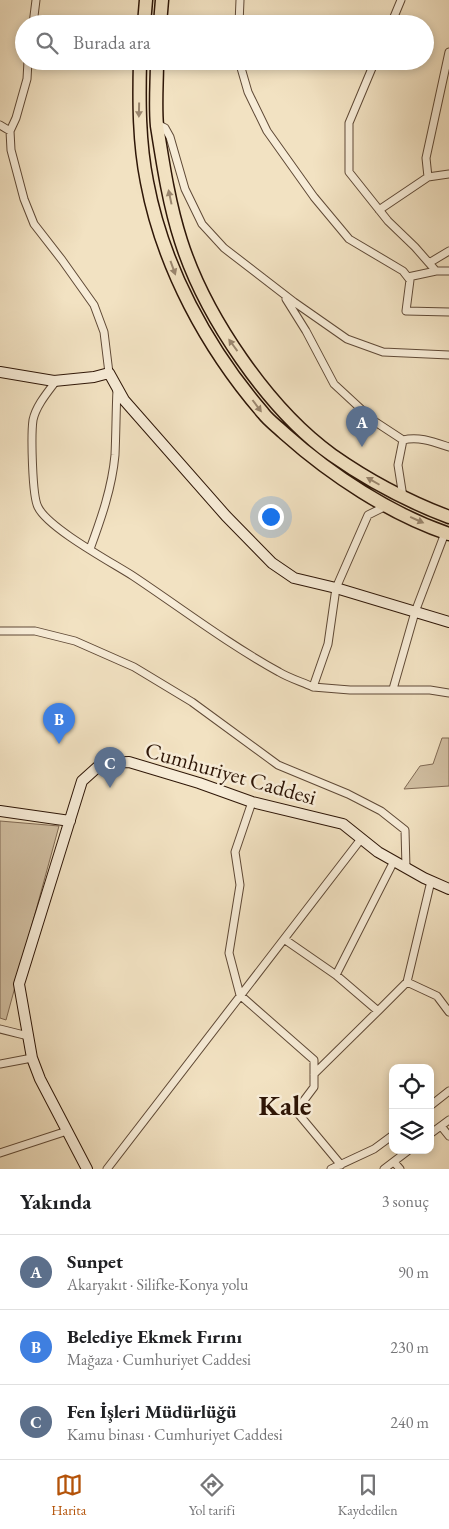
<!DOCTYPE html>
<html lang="tr">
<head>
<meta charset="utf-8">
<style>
  body { margin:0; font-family:"EB Garamond",serif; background:#f6f6f6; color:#202124 }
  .controls { position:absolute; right:15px; bottom:15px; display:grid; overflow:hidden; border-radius:10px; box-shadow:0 2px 8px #0003 }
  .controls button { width:45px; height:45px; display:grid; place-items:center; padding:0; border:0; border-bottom:1px solid #e0e0e0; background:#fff; color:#202124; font:25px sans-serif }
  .you { position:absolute; left:270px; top:516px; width:18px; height:18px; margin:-12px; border:4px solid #fff; border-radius:50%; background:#1a73e8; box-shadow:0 0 0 8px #1a73e833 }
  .badge { display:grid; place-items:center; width:32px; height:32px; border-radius:50%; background:#b45309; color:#fff; font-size:16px; font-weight:700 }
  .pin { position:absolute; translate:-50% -41px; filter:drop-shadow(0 1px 2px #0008) }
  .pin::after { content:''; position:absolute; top:26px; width:18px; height:15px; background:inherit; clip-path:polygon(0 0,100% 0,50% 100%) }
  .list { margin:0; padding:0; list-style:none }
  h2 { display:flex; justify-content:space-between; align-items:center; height:65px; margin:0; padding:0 20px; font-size:21px }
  h2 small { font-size:16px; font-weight:400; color:#757577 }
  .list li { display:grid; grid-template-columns:32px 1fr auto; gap:15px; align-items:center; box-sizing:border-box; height:75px; padding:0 20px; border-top:1px solid #e0e0e0 }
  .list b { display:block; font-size:19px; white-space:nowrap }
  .list p { margin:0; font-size:16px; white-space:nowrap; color:#757577 }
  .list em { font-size:16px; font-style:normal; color:#757577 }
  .icon { flex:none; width:28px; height:28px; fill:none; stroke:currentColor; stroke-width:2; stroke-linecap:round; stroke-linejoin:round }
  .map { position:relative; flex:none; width:449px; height:1169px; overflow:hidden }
  .search { position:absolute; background:#fff; box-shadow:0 2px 8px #0003; left:15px; right:15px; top:15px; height:55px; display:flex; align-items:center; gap:12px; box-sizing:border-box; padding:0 18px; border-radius:28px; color:#757577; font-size:19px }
  .sheet { height:290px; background:#fff }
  nav { display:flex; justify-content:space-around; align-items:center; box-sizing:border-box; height:70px; border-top:1px solid #e0e0e0; background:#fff; font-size:14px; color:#757577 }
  nav a { display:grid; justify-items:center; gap:2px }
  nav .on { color:#b45309 }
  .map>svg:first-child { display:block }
</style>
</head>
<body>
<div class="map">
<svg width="449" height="1169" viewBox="0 0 449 1169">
  <rect width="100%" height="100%" fill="#f2e2c2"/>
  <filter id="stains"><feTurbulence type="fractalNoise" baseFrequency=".004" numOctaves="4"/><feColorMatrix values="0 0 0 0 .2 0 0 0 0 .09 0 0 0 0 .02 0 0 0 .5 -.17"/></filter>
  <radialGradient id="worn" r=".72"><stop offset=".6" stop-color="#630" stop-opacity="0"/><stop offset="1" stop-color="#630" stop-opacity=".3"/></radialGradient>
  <path fill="#d1bfa2" stroke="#806a54" d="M442,738H449V786L404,789L420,766L433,764Z
    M0,821L59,826L6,1020L0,1018Z"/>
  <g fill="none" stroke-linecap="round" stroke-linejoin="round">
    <g stroke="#5f4936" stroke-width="9">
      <path id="street" d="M33,24L36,0
        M239,24L240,0
        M391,24L401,0
        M28,61L27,79L16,118L10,131L11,150L24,199L34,224L62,260L94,305L104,332L109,373
        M239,61L248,92L267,131L314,197L349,239L403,271L410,280L406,311L449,312
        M375,61L349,123V172L388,221L415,247L436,271H449
        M157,124L165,128L170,137L185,189L202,224L224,248L294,302L347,339L383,352L449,355
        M0,125L10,131
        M428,177L449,174
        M379,210L428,177L426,158L449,52
        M429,263L449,251
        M408,277L436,271
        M286,299L306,331L334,384L374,421L403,440
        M56,381C47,393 36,406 33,420C31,434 32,496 38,507C48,528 111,562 133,576C181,608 228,644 279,672C289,678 302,682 313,687
        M403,497L398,465L403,440C419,436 434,442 449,447
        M386,506L368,515L336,588L328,644L313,687L350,690H430L449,693
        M90,549C101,519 112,488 115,455C116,433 116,411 117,389
        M0,631H35L75,641L134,667L192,702L278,765L348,794L381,811L405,830L406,868
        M393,689L415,612L445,533
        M252,802L235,852L240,885L229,953L240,995L314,1060V1087L296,1111L341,1165
        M284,939L336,975L394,861
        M336,975L378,1011L407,982L437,996L449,1012
        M407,982L431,881
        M0,1029L28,1036
        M0,1064L32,1058
        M314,1074L378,1011
        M430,1106L449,1091
        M441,1126L449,1136
        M430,1134L449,1120
        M0,1153L67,1131
        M394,1162L400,1169
        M107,1169L361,839
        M331,1169L374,1149L393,1135
        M384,1169L409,1150"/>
    </g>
    <g stroke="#2e1607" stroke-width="12">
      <path id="secondary" d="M0,372L54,381L94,377L109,373L124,400L226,516L272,563L294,578L336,588L449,622
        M0,811L70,821
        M87,1169L40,1079L32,1058L19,984L82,781L102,763L129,762L199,783L252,802L343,824L378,852L424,878L449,889"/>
    </g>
    <g stroke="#2e1607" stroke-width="15">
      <path id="highway" d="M144,24L146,0
        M160,24L162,0
        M140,61C139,102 139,142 147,182C163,267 207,348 263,413C269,421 278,427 285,434C331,475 390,514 449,534
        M157,61C157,82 155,105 157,126C163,164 169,204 181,241C205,316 268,409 332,455C369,481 407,501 449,517"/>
    </g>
    <use href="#street" stroke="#f7ecd7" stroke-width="7"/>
    <use href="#secondary" stroke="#f7ecd7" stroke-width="10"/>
    <use href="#highway" stroke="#f2e2c2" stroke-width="12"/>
  </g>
  <defs><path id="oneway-solid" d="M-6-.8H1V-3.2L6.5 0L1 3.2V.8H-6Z" transform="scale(1.25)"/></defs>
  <g fill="#9a866e">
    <use href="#oneway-solid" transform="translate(139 110) rotate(91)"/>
    <use href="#oneway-solid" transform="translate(170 197) rotate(-102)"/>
    <use href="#oneway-solid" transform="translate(173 268) rotate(70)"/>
    <use href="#oneway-solid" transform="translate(233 345) rotate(-126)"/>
    <use href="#oneway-solid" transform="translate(257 406) rotate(53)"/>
    <use href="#oneway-solid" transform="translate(373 481) rotate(-150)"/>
    <use href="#oneway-solid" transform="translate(417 520) rotate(24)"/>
  </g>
  <g text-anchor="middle" stroke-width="5" stroke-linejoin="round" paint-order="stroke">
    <g font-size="22" fill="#2e1607" stroke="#f7ecd7">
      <text transform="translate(231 773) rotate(16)" y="8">Cumhuriyet Caddesi</text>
    </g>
    <g font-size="28" font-weight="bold" fill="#2e1607" stroke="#f7ecd7">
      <text x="285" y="1115">Kale</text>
    </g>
  </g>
  <rect width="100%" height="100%" filter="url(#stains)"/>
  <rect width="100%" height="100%" fill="url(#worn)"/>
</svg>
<div class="controls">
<button><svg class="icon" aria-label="locate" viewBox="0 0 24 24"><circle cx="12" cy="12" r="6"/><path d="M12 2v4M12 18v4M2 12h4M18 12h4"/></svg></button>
<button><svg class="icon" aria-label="layers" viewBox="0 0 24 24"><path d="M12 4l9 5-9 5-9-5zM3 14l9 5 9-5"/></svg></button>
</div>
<div class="you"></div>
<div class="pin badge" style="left:362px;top:447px;background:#5c6f8a">A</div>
<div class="pin badge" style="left:59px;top:744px;background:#3f7fe0">B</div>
<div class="pin badge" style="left:110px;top:788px;background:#5c6f8a">C</div>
<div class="search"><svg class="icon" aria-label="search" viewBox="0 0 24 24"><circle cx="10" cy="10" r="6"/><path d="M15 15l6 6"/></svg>Burada ara</div>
</div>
<section class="sheet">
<h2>Yakında<small>3 sonuç</small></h2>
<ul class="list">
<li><span class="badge" style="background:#5c6f8a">A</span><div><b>Sunpet</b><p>Akaryakıt · Silifke-Konya yolu</p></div><em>90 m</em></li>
<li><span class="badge" style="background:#3f7fe0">B</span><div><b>Belediye Ekmek Fırını</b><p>Mağaza · Cumhuriyet Caddesi</p></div><em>230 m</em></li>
<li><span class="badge" style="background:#5c6f8a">C</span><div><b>Fen İşleri Müdürlüğü</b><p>Kamu binası · Cumhuriyet Caddesi</p></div><em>240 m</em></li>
</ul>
</section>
<nav>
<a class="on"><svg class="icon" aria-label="map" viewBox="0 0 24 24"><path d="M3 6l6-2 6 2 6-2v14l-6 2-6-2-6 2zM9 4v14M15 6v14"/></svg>Harita</a>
<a><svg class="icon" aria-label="directions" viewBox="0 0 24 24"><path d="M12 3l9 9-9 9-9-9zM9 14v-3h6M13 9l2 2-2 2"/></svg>Yol tarifi</a>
<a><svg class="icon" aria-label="saved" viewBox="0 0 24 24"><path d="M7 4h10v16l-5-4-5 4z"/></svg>Kaydedilen</a>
</nav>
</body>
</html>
